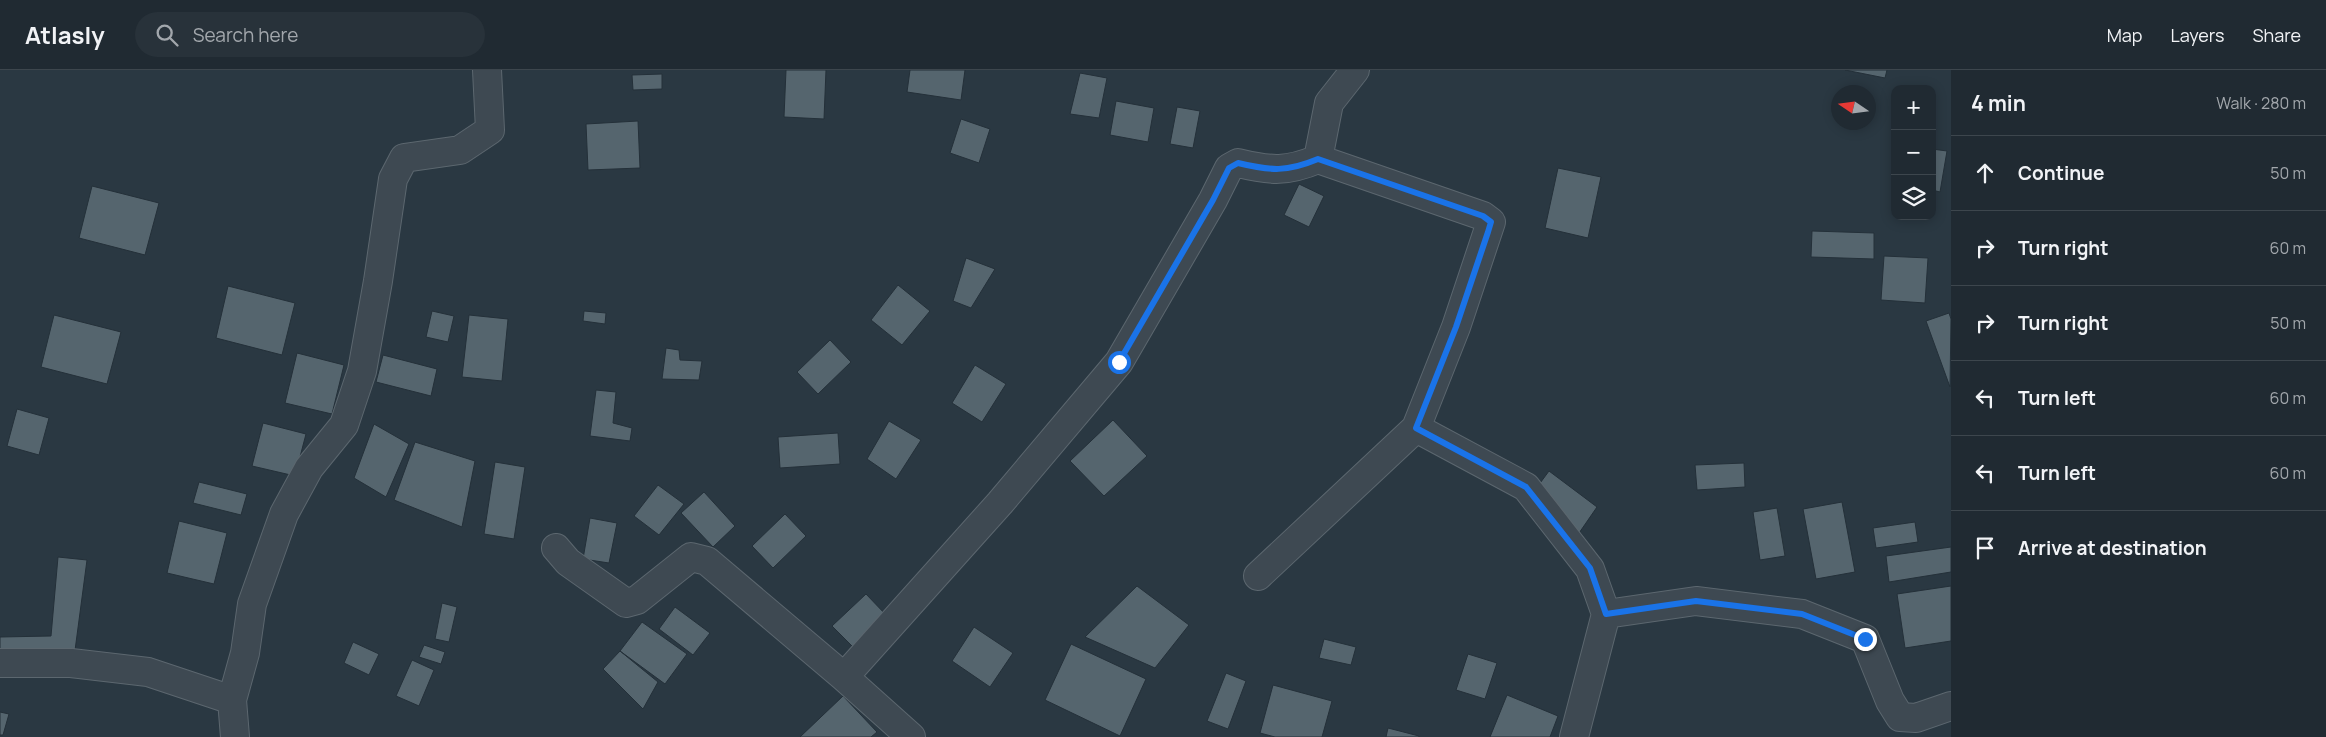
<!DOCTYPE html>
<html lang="en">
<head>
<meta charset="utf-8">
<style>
  body { margin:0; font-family:Manrope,sans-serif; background:#28323a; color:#f1f3f6 }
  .controls { position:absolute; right:15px; top:15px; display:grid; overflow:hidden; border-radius:10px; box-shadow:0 2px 12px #0003 }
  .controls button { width:45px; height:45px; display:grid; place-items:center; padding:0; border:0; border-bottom:1px solid #3d464d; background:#202a32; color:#f1f3f6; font:25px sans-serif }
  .compass { position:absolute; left:1831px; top:15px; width:45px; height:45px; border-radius:50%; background:#202a32; box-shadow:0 2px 12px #0003; rotate:283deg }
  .stop { position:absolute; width:15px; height:15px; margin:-11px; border:4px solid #1a73e8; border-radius:50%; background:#fff }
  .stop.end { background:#1a73e8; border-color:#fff; box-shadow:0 1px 5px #0008 }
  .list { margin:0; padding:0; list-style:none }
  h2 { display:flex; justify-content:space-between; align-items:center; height:65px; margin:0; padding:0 20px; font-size:21px }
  h2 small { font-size:16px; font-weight:400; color:#a2a7ac }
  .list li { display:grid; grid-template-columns:32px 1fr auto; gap:15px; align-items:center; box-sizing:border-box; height:75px; padding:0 20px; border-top:1px solid #3d464d }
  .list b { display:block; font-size:19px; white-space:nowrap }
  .list em { font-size:16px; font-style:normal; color:#a2a7ac }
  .icon { flex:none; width:28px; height:28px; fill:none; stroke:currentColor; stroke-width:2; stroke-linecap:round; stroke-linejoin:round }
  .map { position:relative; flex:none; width:1951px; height:667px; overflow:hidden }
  header { display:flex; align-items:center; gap:30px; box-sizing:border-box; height:70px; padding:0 25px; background:#202a32; border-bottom:1px solid #3d464d }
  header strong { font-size:24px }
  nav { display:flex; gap:28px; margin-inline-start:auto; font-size:18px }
  .search { width:350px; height:45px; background:#28323a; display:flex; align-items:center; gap:12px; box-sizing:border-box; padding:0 18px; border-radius:28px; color:#a2a7ac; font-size:19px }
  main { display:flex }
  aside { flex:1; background:#202a32 }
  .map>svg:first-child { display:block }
</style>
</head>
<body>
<header>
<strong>Atlasly</strong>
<div class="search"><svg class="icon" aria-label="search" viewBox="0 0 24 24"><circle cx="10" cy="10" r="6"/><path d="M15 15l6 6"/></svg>Search here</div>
<nav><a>Map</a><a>Layers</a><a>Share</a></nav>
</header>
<main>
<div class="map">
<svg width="1951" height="667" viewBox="0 0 1951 667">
  <rect width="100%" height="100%" fill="#2a3842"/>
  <path fill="#55656e" stroke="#243039" d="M786,0H826L824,49L784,47Z
    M910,0H965L961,30L907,22Z
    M1845,0H1887L1885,8Z
    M1080,3L1107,8L1099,48L1070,44Z
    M662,4V19L633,20L632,5Z
    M1116,31L1154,38L1148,72L1110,65Z
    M1177,37L1200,41L1193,78L1170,74Z
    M961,49L990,59L979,93L950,83Z
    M638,51L640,98L588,100L586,54Z
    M1932,79L1947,81L1940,122L1932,120Z
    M1558,98L1601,107L1588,168L1545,158Z
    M1299,114L1324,126L1309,157L1284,145Z
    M92,116L159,133L145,185L79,168Z
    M1812,161L1874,163V189L1811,187Z
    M1884,186L1928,188L1925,233L1881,230Z
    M966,188L995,199L971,238L953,231Z
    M898,215L930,241L902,275L871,250Z
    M228,216L295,233L282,285L216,268Z
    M432,241L454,246L448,272L426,267Z
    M584,241L606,243L605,254L583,251Z
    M1949,243L1951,249L1950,317L1926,251Z
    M54,245L121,262L107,314L41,297Z
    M469,245L508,249L502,311L462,307Z
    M830,270L851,292L818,324L797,302Z
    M666,278L679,280L680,290L702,291L699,310L662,309Z
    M297,283L344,295L332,344L285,333Z
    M383,285L437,299L431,326L376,312Z
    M975,295L1006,314L982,352L952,333Z
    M596,320L616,322L613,353L632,358L630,371L590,366Z
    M17,339L49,348L39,385L7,376Z
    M1113,350L1147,386L1104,426L1070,391Z
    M889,351L921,370L896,409L867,389Z
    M263,353L306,364L295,406L252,396Z
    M374,354L409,374L386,427L354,408Z
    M838,363L840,394L780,398L778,367Z
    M415,372L475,391L462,457L394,430Z
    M495,392L525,397L514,469L484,464Z
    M1744,393L1745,417L1697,420L1695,395Z
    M1549,401L1597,437L1577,466L1532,424Z
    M199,412L247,424L241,445L193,433Z
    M658,415L684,434L659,465L634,446Z
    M704,422L735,456L713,477L681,443Z
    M1842,432L1855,502L1816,509L1803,439Z
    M1777,438L1785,486L1760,490L1753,442Z
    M785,444L806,466L773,498L752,476Z
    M590,448L617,453L609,493L583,489Z
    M179,451L227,463L214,514L167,503Z
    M1915,452L1918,472L1876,478L1873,458Z
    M1951,477V502L1889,512L1886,486Z
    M58,487L87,490L74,588L0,591V567L51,566Z
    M1137,516L1189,555L1155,598L1085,567Z
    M1951,516V571L1905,578L1897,524Z
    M866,524L887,546L854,578L832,556Z
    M442,533L457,537L449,572L435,569Z
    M675,537L710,563L693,585L659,559Z
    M642,552L687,584L665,614L620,581Z
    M974,557L1013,583L990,617L952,591Z
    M1324,569L1356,577L1351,595L1319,588Z
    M353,572L379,584L369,605L344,593Z
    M1071,574L1146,609L1120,666L1045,630Z
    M424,575L445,582L441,594L419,587Z
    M620,581L658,612L643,639L603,599Z
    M1468,584L1497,593L1485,629L1456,620Z
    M412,590L434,600L419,636L396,626Z
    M1226,603L1246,611L1228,659L1207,651Z
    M1273,615L1332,631L1322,667H1275L1260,663Z
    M1507,625L1558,646L1550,667H1490Z
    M843,626L877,662L871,667H800Z
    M0,642L9,644L3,665H0Z
    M1388,658L1419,666V667H1386Z"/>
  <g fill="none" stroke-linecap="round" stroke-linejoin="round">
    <g stroke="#5c676f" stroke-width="30">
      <path id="minor" d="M1355,0L1329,33L1318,89L1483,146L1491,152L1456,257L1416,358L1526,417L1590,499L1606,544
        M556,478L568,492L626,533L637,530L691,487L707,491L844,607L911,667
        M1258,506L1416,358
        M0,593H71L148,602L232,630L235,667
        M844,607L1000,433L1119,292L1213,130L1229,98L1238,93C1271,101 1287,102 1318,89
        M232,630L245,583L252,534L284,444L309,398L344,355L362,301L378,211L393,109L404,88L460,80L490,60L487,0
        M1574,667L1606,544L1696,531L1802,544L1865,569L1890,631L1900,647L1916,648L1951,636"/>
    </g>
    <use href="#minor" stroke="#3e4952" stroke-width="28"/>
  </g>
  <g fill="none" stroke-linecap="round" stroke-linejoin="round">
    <path stroke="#1a73e8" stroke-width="6" d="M1119,292L1213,130L1229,98L1238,93C1271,101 1287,102 1318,89L1483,146L1491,152L1488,162L1456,257L1416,358L1526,417L1590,498L1606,544L1696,531L1802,544L1865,569"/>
  </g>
</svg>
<div class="controls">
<button>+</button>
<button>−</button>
<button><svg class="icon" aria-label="layers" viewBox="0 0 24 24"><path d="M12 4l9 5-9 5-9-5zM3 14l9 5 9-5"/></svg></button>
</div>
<svg class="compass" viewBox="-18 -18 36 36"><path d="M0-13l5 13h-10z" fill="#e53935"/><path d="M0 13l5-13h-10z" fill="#a2a7ac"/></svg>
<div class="stop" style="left:1119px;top:292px"></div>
<div class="stop end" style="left:1865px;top:569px"></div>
</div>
<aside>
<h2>4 min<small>Walk · 280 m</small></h2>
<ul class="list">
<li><svg class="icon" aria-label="ahead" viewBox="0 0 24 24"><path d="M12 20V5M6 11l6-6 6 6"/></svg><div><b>Continue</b></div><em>50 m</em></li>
<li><svg class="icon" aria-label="right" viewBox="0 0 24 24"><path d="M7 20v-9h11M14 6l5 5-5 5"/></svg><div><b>Turn right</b></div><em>60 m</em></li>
<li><svg class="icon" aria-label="right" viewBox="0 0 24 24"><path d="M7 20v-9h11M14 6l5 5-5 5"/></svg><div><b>Turn right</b></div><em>50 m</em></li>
<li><svg class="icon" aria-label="left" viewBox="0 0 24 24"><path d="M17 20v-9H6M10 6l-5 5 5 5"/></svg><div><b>Turn left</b></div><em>60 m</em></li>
<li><svg class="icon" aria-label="left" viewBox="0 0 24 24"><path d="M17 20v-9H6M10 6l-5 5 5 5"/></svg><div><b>Turn left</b></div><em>60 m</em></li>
<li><svg class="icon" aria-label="arrive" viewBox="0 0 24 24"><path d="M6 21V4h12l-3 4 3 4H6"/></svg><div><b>Arrive at destination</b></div></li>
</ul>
</aside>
</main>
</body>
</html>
